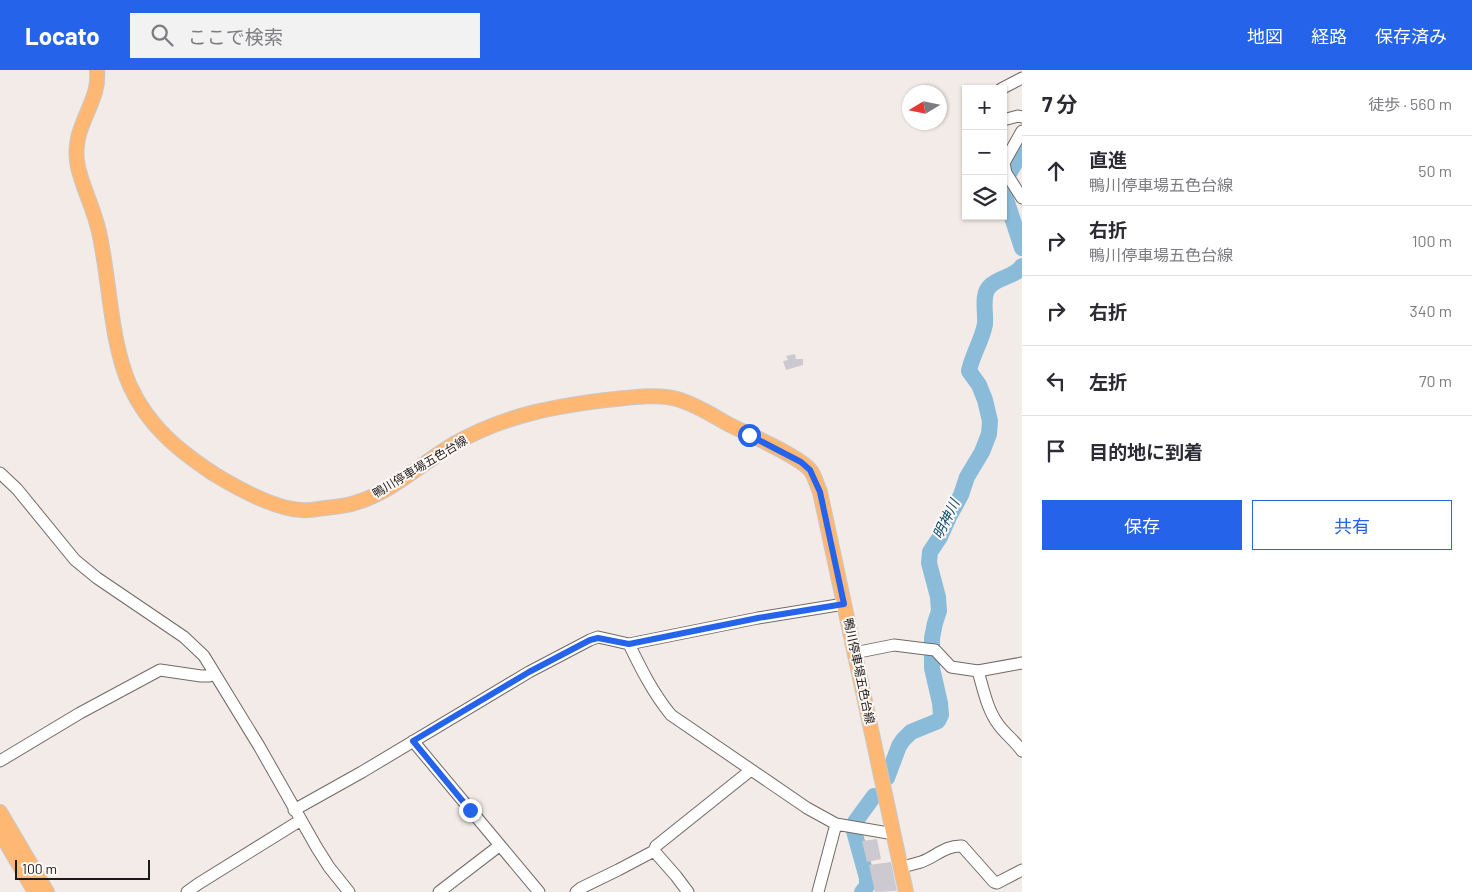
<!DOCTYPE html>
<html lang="ja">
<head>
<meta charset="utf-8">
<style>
  body { margin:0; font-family:Barlow,"Noto Sans JP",sans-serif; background:#f2f2f3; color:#2b2b33 }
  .controls { position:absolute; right:15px; top:15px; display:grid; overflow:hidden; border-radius:0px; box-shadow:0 1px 4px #0004 }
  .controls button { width:45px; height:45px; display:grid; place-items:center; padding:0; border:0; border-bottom:1px solid #e1e1e2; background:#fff; color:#2b2b33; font:25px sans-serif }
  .compass { position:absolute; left:902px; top:15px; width:45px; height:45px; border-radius:50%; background:#fff; box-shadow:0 1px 4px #0004; rotate:260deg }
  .scale { position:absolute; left:15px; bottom:12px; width:135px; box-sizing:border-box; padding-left:5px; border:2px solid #1c1a18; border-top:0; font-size:14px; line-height:18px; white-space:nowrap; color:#1c1a18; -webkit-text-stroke:4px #fef9f7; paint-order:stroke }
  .stop { position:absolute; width:15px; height:15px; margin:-11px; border:4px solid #2563eb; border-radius:50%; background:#fff }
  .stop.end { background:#2563eb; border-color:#fff; box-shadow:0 1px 5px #0008 }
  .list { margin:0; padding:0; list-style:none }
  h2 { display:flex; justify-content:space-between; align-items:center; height:65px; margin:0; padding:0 20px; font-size:21px }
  h2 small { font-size:16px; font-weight:400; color:#7c7c81 }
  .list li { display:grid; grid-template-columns:32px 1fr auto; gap:15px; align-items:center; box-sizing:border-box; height:70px; padding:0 20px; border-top:1px solid #e1e1e2 }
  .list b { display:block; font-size:19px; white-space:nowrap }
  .list p { margin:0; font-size:16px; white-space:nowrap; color:#7c7c81 }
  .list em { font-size:16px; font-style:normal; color:#7c7c81 }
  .actions { display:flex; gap:10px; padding:15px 20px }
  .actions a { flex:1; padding:11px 0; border:1px solid #2563eb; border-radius:0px; text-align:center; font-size:18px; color:#2563eb }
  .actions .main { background:#2563eb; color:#fff }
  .icon { flex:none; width:28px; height:28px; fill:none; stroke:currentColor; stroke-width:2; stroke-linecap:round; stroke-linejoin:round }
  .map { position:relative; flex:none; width:1022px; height:822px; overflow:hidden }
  header { display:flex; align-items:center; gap:30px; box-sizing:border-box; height:70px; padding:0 25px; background:#2563eb; color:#fff }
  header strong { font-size:24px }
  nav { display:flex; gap:28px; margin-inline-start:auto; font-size:18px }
  .search { width:350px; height:45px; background:#f2f2f3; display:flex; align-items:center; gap:12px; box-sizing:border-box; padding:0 18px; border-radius:0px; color:#7c7c81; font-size:19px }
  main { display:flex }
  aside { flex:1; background:#fff }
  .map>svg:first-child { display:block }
</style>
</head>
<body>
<header>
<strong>Locato</strong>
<div class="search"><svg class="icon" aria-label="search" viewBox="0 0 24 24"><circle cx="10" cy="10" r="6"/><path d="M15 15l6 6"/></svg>ここで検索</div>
<nav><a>地図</a><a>経路</a><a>保存済み</a></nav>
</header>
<main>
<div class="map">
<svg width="1022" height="822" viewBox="0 0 1022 822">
  <rect width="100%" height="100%" fill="#f3ebe7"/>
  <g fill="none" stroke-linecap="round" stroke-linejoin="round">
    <path stroke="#8abcd9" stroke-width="16" d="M1003,114L1022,81
      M1003,115L1004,123L1022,178
      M887,708L899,676L903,670L911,662L938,651L941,645L940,633L932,598V568L935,553L939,541L938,527L929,493L930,482L940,467L949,447L961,425L967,407L982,382L989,364L990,351L985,330L979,315L969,301C972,285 982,271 985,254C986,242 981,224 990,216C1000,206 1014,208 1022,196
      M862,822L867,816V808L854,761L855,752L874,726"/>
  </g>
  <path fill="#cdc9d0" d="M795,284L796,289H803V295L786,300L783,291L788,290L786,286Z
    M877,769L881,789L867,792L862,771Z
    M891,792L897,821L875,822L869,795Z"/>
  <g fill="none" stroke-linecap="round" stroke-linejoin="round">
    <g stroke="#716a66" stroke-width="13">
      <path id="minor" d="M1001,19L1022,8
        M1003,50L1018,46L1022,47
        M1022,61L1004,93L1006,103L1022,128
        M0,403L17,419L75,490L97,508L184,567L204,586L259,676L317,778L329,797L349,822
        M629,574L758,548L844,534
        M854,583L894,575L926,579L935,580L951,597L978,601L1022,593
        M978,601C983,618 987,639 998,654C1005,664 1015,671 1022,681
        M413,671L539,822
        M0,691L80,643L160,600L201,606H209L215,604
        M294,740L362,702L529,602L590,570L598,567L629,574C641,599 653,623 671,645L807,738L836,754L894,764
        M654,781L656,776L751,700
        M901,797C907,796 914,794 921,792C935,787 946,775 962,776L994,812L997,813L1022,800
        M187,822L198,814L301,750
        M439,822L499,776
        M576,822L581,818L618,800L654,781L676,806L688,822
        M818,822L836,754"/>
    </g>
    <g stroke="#c9c8c8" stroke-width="16">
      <path id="major" d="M97,0C101,34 69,57 78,97C83,119 94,139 99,162C110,210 110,271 130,316C149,357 178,380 214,404C237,418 275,439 302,440C310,441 317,439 325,438C336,437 347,436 358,432C393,421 422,393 454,374C504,345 559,335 616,329C635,327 658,324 677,329C695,334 712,345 728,354C747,364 800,386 811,401C815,407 817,415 820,422L906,822
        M0,742L47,822
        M0,762L35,822"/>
    </g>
    <use href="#minor" stroke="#fff" stroke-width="11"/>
    <use href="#major" stroke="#feb874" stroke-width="14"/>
  </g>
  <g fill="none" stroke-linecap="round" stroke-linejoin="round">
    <path stroke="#2563eb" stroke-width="6" d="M470,740L413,671L529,602L590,570L598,568L629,574L758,548L844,534L820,422L810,400L801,392L749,365"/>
  </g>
  <g text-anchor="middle" stroke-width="4" stroke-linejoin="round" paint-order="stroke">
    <g font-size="12" fill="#1c1a18" stroke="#fef9f7">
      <text transform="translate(420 397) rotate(-31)" y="4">鴨川停車場五色台線</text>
      <text transform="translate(859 601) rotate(78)" y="4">鴨川停車場五色台線</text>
    </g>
    <g font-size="14" font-style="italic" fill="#094a67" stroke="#fef9f7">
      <text transform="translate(946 449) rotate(-64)" y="5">明神川</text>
    </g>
  </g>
</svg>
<div class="controls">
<button>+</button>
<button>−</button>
<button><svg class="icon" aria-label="layers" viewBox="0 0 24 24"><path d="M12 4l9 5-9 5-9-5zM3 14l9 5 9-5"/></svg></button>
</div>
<svg class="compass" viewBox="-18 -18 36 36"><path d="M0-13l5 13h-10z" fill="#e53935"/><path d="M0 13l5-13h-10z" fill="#7c7c81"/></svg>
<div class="scale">100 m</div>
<div class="stop" style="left:749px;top:365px"></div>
<div class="stop end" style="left:470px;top:740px"></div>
</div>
<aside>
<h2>7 分<small>徒歩 · 560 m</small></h2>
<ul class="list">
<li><svg class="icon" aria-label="ahead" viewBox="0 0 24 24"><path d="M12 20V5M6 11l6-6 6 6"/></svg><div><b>直進</b><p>鴨川停車場五色台線</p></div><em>50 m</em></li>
<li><svg class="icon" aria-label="right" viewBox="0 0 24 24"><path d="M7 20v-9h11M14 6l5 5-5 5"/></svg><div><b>右折</b><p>鴨川停車場五色台線</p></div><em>100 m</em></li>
<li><svg class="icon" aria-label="right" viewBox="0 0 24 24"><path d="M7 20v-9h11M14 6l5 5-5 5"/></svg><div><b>右折</b></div><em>340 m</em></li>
<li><svg class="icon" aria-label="left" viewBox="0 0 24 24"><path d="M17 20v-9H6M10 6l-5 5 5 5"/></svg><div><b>左折</b></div><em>70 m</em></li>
<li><svg class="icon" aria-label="arrive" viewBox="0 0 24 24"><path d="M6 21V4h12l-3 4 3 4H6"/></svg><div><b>目的地に到着</b></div></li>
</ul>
<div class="actions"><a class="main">保存</a><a>共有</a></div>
</aside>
</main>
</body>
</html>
